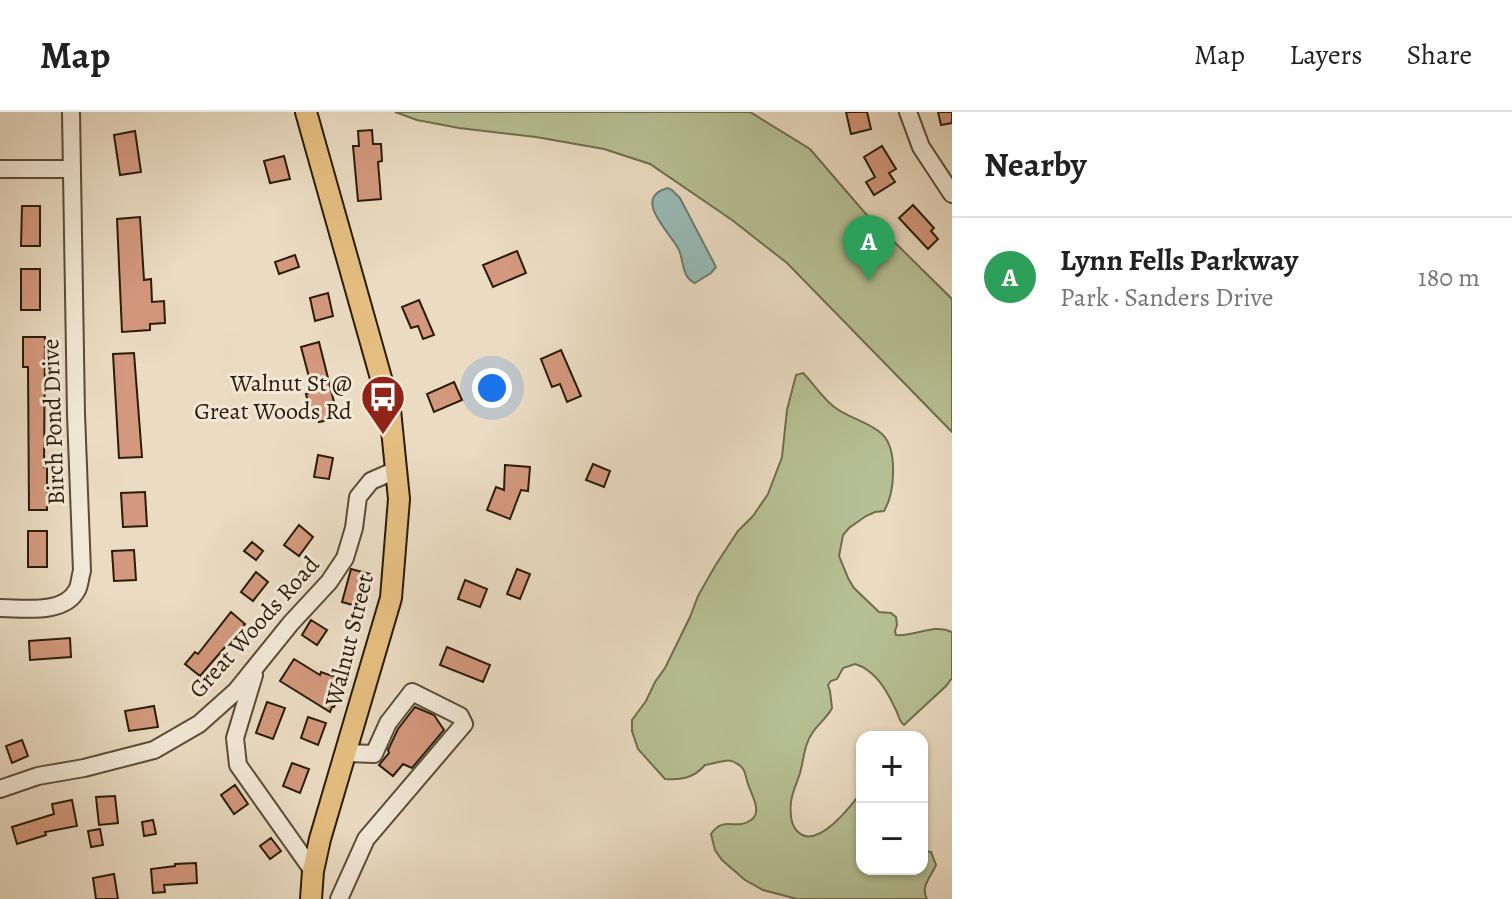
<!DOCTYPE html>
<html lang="en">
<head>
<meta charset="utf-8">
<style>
  body { margin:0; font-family:Alegreya,serif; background:#f6f6f6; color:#222 }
  .controls { position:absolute; right:24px; bottom:24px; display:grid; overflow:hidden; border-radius:16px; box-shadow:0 2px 6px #0004 }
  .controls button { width:72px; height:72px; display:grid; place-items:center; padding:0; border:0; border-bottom:2px solid #e0e0e0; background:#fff; color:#222; font:40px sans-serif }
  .you { position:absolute; left:492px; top:276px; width:28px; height:28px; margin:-20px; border:6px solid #fff; border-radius:50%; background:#1a73e8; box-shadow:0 0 0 12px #1a73e833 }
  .badge { display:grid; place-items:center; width:52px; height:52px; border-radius:50%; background:#ea580c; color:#fff; font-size:26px; font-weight:700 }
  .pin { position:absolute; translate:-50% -66px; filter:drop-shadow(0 2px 4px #0008) }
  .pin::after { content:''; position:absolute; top:42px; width:28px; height:24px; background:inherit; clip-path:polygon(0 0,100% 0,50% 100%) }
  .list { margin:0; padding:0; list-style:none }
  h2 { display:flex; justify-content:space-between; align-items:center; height:104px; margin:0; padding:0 32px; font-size:34px }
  h2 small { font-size:26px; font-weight:400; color:#767676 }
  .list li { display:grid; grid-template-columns:52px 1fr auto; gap:24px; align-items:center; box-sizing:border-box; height:120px; padding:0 32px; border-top:2px solid #e0e0e0 }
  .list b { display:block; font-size:30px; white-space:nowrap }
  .list p { margin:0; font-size:26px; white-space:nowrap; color:#767676 }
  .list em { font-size:26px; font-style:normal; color:#767676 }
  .map { position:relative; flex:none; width:952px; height:787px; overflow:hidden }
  header { display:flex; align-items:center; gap:48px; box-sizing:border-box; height:112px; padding:0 40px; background:#fff; border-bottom:2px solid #e0e0e0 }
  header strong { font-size:38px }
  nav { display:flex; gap:44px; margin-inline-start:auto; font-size:28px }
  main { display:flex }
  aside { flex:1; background:#fff }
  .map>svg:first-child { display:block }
</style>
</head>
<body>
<header>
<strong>Map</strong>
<nav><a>Map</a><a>Layers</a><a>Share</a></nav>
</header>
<main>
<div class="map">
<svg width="952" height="787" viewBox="0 0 952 787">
  <rect width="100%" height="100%" fill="#eadbc2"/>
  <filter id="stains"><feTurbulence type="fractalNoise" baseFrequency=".0025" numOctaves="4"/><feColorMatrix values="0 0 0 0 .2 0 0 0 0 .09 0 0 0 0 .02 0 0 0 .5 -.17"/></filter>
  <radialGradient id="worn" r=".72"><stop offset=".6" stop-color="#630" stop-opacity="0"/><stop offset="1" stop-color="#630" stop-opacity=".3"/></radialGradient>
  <path fill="#b6c094" stroke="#706e4e" stroke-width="2" d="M395,0H750L810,37L865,101L952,187V320L787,151L732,108L650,52L604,37L536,25L459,16L417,8Z
    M803,261C813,271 822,285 833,294C847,306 868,309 882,322C898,337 895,381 884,399L875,400L866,404L849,416L843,423L839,444L848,466L854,476L879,500L891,501L896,505L897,513L895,519L896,523C915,525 934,511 952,520V566L946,574L904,613C898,608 899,603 895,596C886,577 875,558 855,552L843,556L837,567L831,569L828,573L830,579L832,596C827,606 819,611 813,620C804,632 804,647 800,661C797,671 792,680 791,690C790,700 790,712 797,719C816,740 853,693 862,678V757H922V739L931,740L936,753C931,765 920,774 927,787H797L763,778L745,768L722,748L715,738L711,722C724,703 736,719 751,708C763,700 751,682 748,672C745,663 746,656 736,651C727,645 716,652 705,653C694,666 682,668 665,667L638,637L632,619V608L646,589L655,570L665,556L690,505L698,484L715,454L738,419L753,404L768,382L782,345L787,298L796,263Z"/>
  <path fill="#98bab7" stroke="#6c7b71" stroke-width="2" d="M668,76L672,78L680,86L716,155L711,161L695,171C682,166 684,150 679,138C672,122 630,86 668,76Z"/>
  <path fill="#d3987d" stroke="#2b1c08" stroke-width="2" d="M846,0H867L871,17L851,22Z
    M938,0H952V11L941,13Z
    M372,18L373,32H381L382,49L378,50L381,87L358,89L353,34H359L358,19Z
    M135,19L141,60L120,63L114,23Z
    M882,34L896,57L889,61L895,70L874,83L866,70L875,65L864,45Z
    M284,44L290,67L270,71L264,49Z
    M913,93L934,116L931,119L938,127L928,137L899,106Z
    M22,94H40V134H21Z
    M140,105L144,168L151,167L152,190L164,189L165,211L150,212V218L122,220L117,107Z
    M517,139L526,161L493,175L483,153Z
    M295,143L299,155L279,162L275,150Z
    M21,157H40V198H21Z
    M328,181L333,204L315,209L310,186Z
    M419,188L434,223L423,227L418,214L411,216L402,195Z
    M23,225H45L44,355H47V398H29L28,255H23Z
    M319,230L338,306L319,310L317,298L310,299L306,282L313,280L301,235Z
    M561,238L581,284L567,290L560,272L552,275L541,247Z
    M134,241L142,345L119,346L113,242Z
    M454,270L462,288L434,300L427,282Z
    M318,343L333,346L329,367L314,365Z
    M593,352L610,359L604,375L586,368Z
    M505,353L530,355L528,379L521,378L510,407L487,398L496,375L504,378Z
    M145,380L147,414L123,415L121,381Z
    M299,413L313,425L299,444L284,433Z
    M28,419H47V455H28Z
    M252,430L263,439L256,448L244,439Z
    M134,438L136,468L114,469L112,439Z
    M351,457L370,462L364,482L359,480L356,494L342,490Z
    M517,457L530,462L520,487L507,482Z
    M256,460L268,470L253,489L241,480Z
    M465,468L487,477L480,495L458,487Z
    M231,500L245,512L200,564L185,552L195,540L198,542Z
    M311,508L327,518L317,533L302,523Z
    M70,526L71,545L30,548L29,529Z
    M447,535L490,553L483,570L440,553Z
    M294,547L320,563L321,560L344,568L334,595H332L330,600L280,569Z
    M267,590L285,596L273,627L256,621Z
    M154,594L158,615L129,619L125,599Z
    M415,595L434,603L444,618L412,656L403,652L393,664L379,653L389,641L388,638L398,617Z
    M308,605L326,611L318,633L301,626Z
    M22,628L28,644L12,651L6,634Z
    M292,651L309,657L300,681L283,674Z
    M235,673L248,692L234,702L221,683Z
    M115,684L118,711L99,713L96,685Z
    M72,688L77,714L45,720L46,723L17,732L12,715L54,702L52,692Z
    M153,708L156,722L144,724L142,710Z
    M100,717L103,733L91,735L88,719Z
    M271,726L281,739L270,747L260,734Z
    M196,751L197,771L164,773L165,780L153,781L151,757L175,754V752Z
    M114,762L118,787H96L93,766Z"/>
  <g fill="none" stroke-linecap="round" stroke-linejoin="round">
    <g stroke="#5b4c36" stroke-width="20">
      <path id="minor" d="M908,0L921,35L952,82
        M0,57H72
        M0,496C23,496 64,503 77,478C80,473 80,464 82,459L76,302L71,0
        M254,563L235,626L238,653L313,759
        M0,677L38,664L84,656L154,638L199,612L236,579L291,511L329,470L345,446L354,416L358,385L371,369L396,358
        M339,787L366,727L464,612L460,604L412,580L388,611L374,642L347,641"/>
    </g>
    <g stroke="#2b1c08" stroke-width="24">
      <path id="major" d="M306,0L390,298L399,387L391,486L320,727L313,759L311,787"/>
    </g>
    <use href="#minor" stroke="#f1e8d7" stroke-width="16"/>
    <use href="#major" stroke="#e5be81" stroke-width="20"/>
  </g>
  <defs>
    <g id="bus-pin" transform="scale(2.3)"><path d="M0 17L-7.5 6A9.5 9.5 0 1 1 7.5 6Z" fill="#8f2418" stroke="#f1e8d7"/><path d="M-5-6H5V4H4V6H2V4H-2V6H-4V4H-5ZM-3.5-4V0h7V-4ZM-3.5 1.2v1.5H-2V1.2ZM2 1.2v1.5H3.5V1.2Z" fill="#fff"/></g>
  </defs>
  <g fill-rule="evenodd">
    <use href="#bus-pin" x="383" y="285"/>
  </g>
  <g text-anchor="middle" stroke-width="6" stroke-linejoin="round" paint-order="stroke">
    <g font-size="24" fill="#2b1c08" stroke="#f1e8d7" text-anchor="end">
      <text x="352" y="279">Walnut St @<tspan x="352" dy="28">Great Woods Rd</tspan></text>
    </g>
    <g font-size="24" fill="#2b1c08" stroke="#f1e8d7">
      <text transform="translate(53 310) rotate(-92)" y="8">Birch Pond Drive</text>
      <text transform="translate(254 515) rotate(-48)" y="8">Great Woods Road</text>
      <text transform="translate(349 528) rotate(-76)" y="8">Walnut Street</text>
    </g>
  </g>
  <rect width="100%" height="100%" filter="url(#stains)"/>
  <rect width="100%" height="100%" fill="url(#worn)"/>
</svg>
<div class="controls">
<button>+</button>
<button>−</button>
</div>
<div class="you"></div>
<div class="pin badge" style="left:869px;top:169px;background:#2e9e5b">A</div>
</div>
<aside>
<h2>Nearby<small></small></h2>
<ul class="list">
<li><span class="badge" style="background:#2e9e5b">A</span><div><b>Lynn Fells Parkway</b><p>Park · Sanders Drive</p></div><em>180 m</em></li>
</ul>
</aside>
</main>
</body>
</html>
